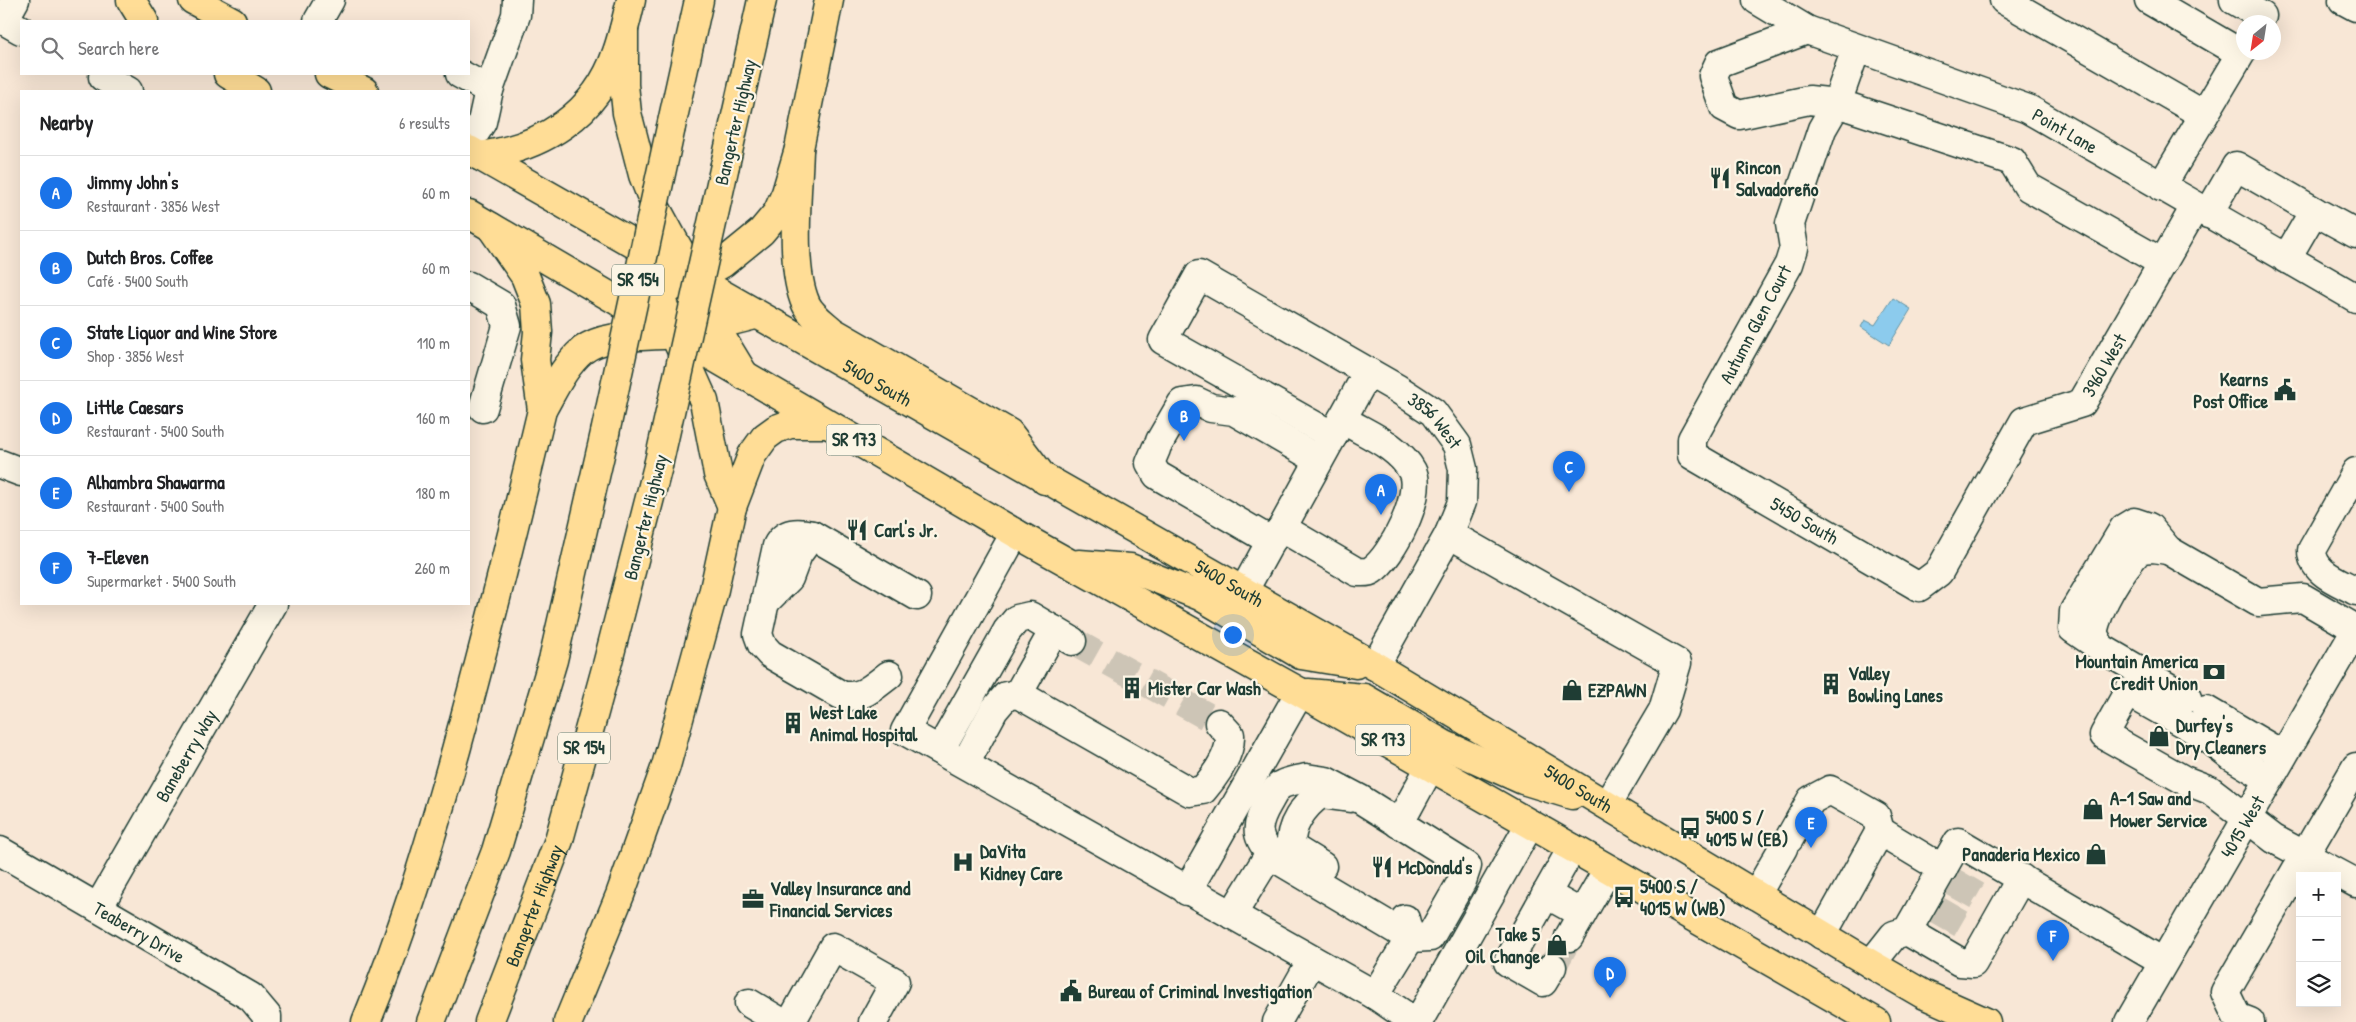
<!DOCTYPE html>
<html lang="en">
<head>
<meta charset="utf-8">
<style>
  body { margin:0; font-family:"Patrick Hand",sans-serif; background:#f6f6f6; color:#202124 }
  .controls { position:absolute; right:15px; bottom:15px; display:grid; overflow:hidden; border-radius:0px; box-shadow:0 5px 20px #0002 }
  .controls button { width:45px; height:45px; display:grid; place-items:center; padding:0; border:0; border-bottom:1px solid #e0e0e0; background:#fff; color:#202124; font:25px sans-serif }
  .compass { position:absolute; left:2236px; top:15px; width:45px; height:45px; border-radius:50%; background:#fff; box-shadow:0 5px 20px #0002; rotate:210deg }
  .you { position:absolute; left:1232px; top:634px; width:18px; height:18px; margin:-12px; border:4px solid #fff; border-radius:50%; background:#1a73e8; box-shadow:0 0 0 8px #1a73e833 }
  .badge { display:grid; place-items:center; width:32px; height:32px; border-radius:50%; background:#1a73e8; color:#fff; font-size:16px; font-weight:700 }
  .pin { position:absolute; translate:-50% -41px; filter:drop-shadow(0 1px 2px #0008) }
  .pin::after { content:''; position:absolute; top:26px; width:18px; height:15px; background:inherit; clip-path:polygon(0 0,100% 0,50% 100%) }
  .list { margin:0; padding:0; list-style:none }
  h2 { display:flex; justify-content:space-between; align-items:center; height:65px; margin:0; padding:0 20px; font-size:21px }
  h2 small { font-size:16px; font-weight:400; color:#757577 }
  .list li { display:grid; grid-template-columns:32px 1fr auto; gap:15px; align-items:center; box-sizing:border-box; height:75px; padding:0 20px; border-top:1px solid #e0e0e0 }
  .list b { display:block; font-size:19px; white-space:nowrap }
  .list p { margin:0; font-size:16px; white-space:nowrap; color:#757577 }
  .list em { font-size:16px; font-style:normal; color:#757577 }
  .icon { flex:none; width:28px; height:28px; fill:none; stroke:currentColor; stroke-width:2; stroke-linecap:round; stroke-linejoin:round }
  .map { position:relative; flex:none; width:2356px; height:1022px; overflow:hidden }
  .search { position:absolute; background:#fff; box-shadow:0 5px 20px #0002; left:20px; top:20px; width:450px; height:55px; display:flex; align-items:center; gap:12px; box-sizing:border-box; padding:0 18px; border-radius:0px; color:#757577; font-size:19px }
  .panel { position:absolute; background:#fff; box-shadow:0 5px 20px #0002; left:20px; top:90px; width:450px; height:515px; border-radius:0px }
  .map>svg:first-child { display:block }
</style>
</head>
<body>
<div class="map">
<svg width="2356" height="1022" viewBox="0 0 2356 1022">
  <rect width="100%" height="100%" fill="#f8e7d6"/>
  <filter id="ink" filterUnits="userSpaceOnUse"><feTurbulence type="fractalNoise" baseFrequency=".02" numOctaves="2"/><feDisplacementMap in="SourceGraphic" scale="10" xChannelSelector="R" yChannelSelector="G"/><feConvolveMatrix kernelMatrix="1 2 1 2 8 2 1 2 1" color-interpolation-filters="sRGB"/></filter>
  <g filter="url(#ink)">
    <path fill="#8ccbed" stroke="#6092a3" d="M1893,298L1911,309L1889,345L1861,327L1865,320L1875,325Z"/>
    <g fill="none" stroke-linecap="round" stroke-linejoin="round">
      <path stroke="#cdc5b6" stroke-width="28" stroke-dasharray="28 14" stroke-linecap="butt" d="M1072,641L1219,723
        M1953,882L1986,901
        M1937,910L1970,929
        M1552,967L1569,937"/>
      <g stroke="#1f3d34" stroke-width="31">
        <g id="minor">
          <path id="s1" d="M1757,0L1807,30L2028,109L2356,298"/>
          <path d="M2004,0L2204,115"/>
          <path d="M2149,0L2240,53"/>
          <path d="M2234,0L2262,16"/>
          <path d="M2343,0L2356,7"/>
          <path d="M0,18L21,30"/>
          <path d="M4,20L15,0"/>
          <path d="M318,21L330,0"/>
          <path d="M1807,30L1719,63L1713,76L1724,107L1739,115L1809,100L1837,103L2012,161L2028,187L2163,263"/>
          <path id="s2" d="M1856,49L1837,103L1822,129L1790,224L1794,248L1789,264L1692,439V455L1919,587L1939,572L2024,421L2082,403L2195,207"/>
          <path d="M460,74L489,90L482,122L469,142"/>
          <path d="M103,77L128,91"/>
          <path d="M489,90L516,15L517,0"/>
          <path d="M2161,187L2244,48"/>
          <path d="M2314,211L2356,234"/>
          <path d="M2208,214L2236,166L2314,211L2286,259"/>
          <path d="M469,286L501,305L507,326L483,408"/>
          <path id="s3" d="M1333,436L1163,340L1199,275L1398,389L1433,412L1457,445L1463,469L1462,502L1449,534L1375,666"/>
          <path d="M1160,441L1182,403L1196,401L1211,408L1234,411L1319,460"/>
          <path d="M1156,449L1150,463L1157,475L1271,541"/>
          <path d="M0,464L21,472"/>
          <path d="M2356,472L2312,550C2312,573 2338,581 2356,591"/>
          <path d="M1282,528L1357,572C1362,572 1368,573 1372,570C1392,557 1424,494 1412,471C1398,445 1366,434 1342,419"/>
          <path d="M1015,533L905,731L1375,995L1415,1022"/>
          <path d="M1449,534L1677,663L1663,710L1607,805"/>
          <path d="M2168,550L2153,548L2140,549C2120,571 2099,604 2093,633L2101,648L2187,698"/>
          <path d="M1243,592L1271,541L1282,528L1368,372"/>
          <path d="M765,602L789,578L798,554L812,535"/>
          <path d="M2101,648L2073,629L2074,611L2124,528L2134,522L2149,527L2168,550L2258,602L2303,598L2356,629"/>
          <path d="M889,675C873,687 861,700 841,695L770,654L762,645L758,634L777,546C785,531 798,532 812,535L917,596"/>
          <path d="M1018,694L1054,630"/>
          <path d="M2206,710L2283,755"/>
          <path d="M940,750L1007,631L1017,619L1030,616L1072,641"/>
          <path d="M965,764L994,710L1006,696L1018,694L1190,792L1203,790C1216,775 1231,754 1230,735L1219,723"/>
          <path d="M1306,778L1326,781L1360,799L1467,866L1462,881L1430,937L1410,938L1275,858C1255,838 1254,827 1268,803C1272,796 1276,787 1283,784C1289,781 1298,780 1306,778Z"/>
          <path d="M2269,779L2231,756L2204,735L2128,692L2104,735L2184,780L2210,790L2274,839L2356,883"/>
          <path d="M1399,824L1430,767"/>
          <path d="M1880,831L1943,869"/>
          <path d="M1789,839L1811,800L1830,790L1876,816L1880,831L1822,935"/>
          <path id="s4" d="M0,851L251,997L267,1016V1022"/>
          <path d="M1322,866L1291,847C1289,826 1304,805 1321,794L1350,798"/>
          <path d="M1187,891L1300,692"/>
          <path d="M1546,894L1582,914L1608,869"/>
          <path d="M1756,895L1783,848"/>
          <path id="s5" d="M98,908L273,604"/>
          <path d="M1232,915L1270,853"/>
          <path d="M1907,931L1960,962L1973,963L2021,878"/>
          <path d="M1569,937L1582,914"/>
          <path d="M1871,964L1894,935L1907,931L1958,842L2163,962"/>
          <path d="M1552,967L1543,982L1508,962L1572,848"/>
          <path d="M1375,995L1410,938L1405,919"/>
          <path d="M749,1003L781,1022"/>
          <path d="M791,1022L833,947L895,982L873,1022"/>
          <path d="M1277,1022L1312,960"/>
          <path d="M1418,1022L1530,824"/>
          <path id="s6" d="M2129,1022L2356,630"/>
          <path d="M2250,1022L2237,1017L2225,992L2356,767"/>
        </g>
      </g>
      <g stroke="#1f3d34" stroke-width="31">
        <g id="major">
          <path d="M131,0L144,21"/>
          <path d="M193,0L232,21"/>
          <path d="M228,74L256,91"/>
          <path d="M329,74L364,91"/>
          <path id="s7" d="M469,150L1375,666L1871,964L1923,994L1986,1022"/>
          <path d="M469,214L1015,533L1300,692L1876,1022"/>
          <path d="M1079,564L1130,568L1200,596L1301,655L1356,664"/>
          <path d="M1308,693L1364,698L1445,745L1523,780L1572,795"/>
        </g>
      </g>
      <g stroke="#1f3d34" stroke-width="31">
        <g id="highway">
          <path d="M624,30V85L627,113L643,175L656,208L695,279L714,325L745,376"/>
          <path d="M671,127L699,0"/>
          <path d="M799,149C798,190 789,267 806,304C811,315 823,323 833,332L1009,433L1045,480"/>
          <path d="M479,156C542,148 596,115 617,52C623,35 627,17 631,0"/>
          <path d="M725,165L762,0"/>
          <path d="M491,227L525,276L536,304L538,332L535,360L542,410"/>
          <path d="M652,275L674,334L704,401L718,474L732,507"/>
          <path d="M622,304L695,279L723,263L761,232L777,213L786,193L799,149L829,0"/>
          <path d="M366,1022C403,933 430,842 456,750C487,637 515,524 542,410C554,389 564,366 583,350C607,332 646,338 673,334C701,331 729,321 755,315"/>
          <path d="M431,1022L496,851L553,660L605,433"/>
          <path id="s8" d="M489,1022L559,840L607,665L658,466"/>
          <path d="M568,1022L620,895L666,766L713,594L732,507L752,455L765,437L776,429L790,424H825"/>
        </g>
      </g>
      <use href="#minor" stroke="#fcf5e5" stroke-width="28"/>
      <use href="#major" stroke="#ffdd96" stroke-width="28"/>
      <use href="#highway" stroke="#ffdd96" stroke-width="28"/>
      <g stroke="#1f3d34" stroke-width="31" stroke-linecap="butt">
        <path id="highway-bridge" d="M605,433L671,127
          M658,466L725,165"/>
      </g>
      <use href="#highway-bridge" stroke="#ffdd96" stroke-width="28"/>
    </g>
  </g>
  <defs>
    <g id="restaurant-bare" transform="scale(1.725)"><path d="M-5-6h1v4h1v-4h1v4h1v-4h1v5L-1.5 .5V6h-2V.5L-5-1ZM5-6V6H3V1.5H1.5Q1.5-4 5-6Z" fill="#1f3d34" stroke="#fcf5e5" stroke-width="2.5" paint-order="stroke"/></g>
    <g id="civic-bare" transform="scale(1.725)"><path d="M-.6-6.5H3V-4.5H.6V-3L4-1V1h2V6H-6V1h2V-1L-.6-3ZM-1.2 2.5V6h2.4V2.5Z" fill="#1f3d34" stroke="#fcf5e5" stroke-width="2.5" paint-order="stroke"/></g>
    <g id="bank-bare" transform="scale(1.725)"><path d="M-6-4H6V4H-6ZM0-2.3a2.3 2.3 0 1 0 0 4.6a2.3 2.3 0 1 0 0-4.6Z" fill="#1f3d34" stroke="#fcf5e5" stroke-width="2.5" paint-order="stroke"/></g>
    <g id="building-bare" transform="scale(1.725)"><path d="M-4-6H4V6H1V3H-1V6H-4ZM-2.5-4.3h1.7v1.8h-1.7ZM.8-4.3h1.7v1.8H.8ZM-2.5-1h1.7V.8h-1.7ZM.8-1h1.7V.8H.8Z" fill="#1f3d34" stroke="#fcf5e5" stroke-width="2.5" paint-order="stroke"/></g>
    <g id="shop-bare" transform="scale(1.725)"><path d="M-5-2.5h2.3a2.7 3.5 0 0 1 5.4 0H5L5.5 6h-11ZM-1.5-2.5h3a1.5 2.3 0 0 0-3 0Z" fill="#1f3d34" stroke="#fcf5e5" stroke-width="2.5" paint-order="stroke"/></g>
    <g id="bus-bare" transform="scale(1.725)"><path d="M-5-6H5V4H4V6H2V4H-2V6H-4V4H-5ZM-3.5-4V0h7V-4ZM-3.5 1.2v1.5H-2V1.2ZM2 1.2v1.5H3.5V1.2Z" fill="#1f3d34" stroke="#fcf5e5" stroke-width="2.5" paint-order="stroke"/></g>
    <g id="hospital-bare" transform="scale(1.725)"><path d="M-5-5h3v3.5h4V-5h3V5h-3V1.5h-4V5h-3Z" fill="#1f3d34" stroke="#fcf5e5" stroke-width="2.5" paint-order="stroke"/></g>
    <g id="office-bare" transform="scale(1.725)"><path d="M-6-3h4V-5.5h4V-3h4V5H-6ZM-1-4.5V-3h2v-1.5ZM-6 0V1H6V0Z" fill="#1f3d34" stroke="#fcf5e5" stroke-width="2.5" paint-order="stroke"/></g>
  </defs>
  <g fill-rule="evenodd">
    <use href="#restaurant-bare" x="1720" y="178"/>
    <use href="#civic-bare" x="2285" y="390"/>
    <use href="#restaurant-bare" x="857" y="530"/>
    <use href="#bank-bare" x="2214" y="672"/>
    <use href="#building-bare" x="1831" y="684"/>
    <use href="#building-bare" x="1132" y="688"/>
    <use href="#shop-bare" x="1572" y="690"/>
    <use href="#building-bare" x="793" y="723"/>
    <use href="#shop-bare" x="2159" y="736"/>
    <use href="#shop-bare" x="2093" y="809"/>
    <use href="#bus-bare" x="1690" y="828"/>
    <use href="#shop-bare" x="2096" y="854"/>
    <use href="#hospital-bare" x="963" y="862"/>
    <use href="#restaurant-bare" x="1382" y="867"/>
    <use href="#bus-bare" x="1624" y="897"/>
    <use href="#office-bare" x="753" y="899"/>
    <use href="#shop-bare" x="1557" y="945"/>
    <use href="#civic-bare" x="1071" y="991"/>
  </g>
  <g text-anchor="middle" stroke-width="4.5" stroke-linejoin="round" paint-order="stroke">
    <g fill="#fcf5e5" stroke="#617469" stroke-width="1">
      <rect x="612" y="264.5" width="52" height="31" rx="4"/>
      <rect x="826.5" y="424.5" width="55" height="31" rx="4"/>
      <rect x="1355.5" y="724.5" width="55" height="31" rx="4"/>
      <rect x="558" y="732.5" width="52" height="31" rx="4"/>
    </g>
    <g font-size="18" font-weight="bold" fill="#1f3d34">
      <text x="638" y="286">SR 154</text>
      <text x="854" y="446">SR 173</text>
      <text x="1383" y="746">SR 173</text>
      <text x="584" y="754">SR 154</text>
    </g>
    <g font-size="19" fill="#1f3d34" stroke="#fcf5e5">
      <text transform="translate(735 122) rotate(-77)" y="7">Bangerter Highway</text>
      <text dy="7" stroke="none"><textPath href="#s1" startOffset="336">Point Lane</textPath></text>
      <text transform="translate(1755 324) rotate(-62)" y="7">Autumn Glen Court</text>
      <text dy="7" stroke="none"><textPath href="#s2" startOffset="1010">3960 West</textPath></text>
      <text dy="7" stroke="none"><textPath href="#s7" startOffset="470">5400 South</textPath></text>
      <text dy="7" stroke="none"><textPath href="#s3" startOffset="548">3856 West</textPath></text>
      <text transform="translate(645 517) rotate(-76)" y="7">Bangerter Highway</text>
      <text dy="7" stroke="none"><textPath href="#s2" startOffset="575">5450 South</textPath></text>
      <text dy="7" stroke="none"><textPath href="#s7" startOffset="875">5400 South</textPath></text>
      <text dy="7" stroke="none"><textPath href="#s5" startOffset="176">Baneberry Way</textPath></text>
      <text dy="7" stroke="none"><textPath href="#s7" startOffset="1280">5400 South</textPath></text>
      <text dy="7" stroke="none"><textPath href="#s6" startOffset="226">4015 West</textPath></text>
      <text dy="7" stroke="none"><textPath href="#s8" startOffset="125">Bangerter Highway</textPath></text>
      <text dy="7" stroke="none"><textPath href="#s4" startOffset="161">Teaberry Drive</textPath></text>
    </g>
    <g font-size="19" font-weight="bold" fill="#1f3d34" stroke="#fcf5e5" text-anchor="start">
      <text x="1736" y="174">Rincon<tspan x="1736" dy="22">Salvadoreño</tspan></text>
      <text x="2268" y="386" text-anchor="end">Kearns<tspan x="2268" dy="22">Post Office</tspan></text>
      <text x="874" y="537">Carl's Jr.</text>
      <text x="2198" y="668" text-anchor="end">Mountain America<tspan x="2198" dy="22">Credit Union</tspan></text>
      <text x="1848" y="680">Valley<tspan x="1848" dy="22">Bowling Lanes</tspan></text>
      <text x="1148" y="695">Mister Car Wash</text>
      <text x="1588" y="697">EZPAWN</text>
      <text x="810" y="719">West Lake<tspan x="810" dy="22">Animal Hospital</tspan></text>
      <text x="2176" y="732">Durfey's<tspan x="2176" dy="22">Dry Cleaners</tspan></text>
      <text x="2110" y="805">A-1 Saw and<tspan x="2110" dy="22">Mower Service</tspan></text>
      <text x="1706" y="824">5400 S /<tspan x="1706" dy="22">4015 W (EB)</tspan></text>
      <text x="980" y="858">DaVita<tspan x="980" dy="22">Kidney Care</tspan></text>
      <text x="2080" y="861" text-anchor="end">Panaderia Mexico</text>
      <text x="1398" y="874">McDonald's</text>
      <text x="1640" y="893">5400 S /<tspan x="1640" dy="22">4015 W (WB)</tspan></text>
      <text x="770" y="895">Valley Insurance and<tspan x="770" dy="22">Financial Services</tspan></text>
      <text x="1540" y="941" text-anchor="end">Take 5<tspan x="1540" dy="22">Oil Change</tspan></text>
      <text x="1088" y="998">Bureau of Criminal Investigation</text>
    </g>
  </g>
</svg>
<div class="controls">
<button>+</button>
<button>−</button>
<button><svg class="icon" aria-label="layers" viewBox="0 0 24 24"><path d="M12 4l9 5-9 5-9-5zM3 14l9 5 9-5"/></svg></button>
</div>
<svg class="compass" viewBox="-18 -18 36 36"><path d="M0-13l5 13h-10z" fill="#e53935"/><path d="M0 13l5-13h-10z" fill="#757577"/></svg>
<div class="you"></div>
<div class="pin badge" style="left:1381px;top:515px">A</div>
<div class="pin badge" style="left:1184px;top:441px">B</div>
<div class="pin badge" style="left:1569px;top:492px">C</div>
<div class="pin badge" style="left:1610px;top:998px">D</div>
<div class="pin badge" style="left:1811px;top:848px">E</div>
<div class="pin badge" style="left:2053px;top:961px">F</div>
<div class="search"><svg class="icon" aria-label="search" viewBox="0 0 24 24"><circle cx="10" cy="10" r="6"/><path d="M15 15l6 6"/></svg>Search here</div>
<section class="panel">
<h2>Nearby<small>6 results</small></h2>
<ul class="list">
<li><span class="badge">A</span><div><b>Jimmy John's</b><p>Restaurant · 3856 West</p></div><em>60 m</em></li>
<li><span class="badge">B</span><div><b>Dutch Bros. Coffee</b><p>Café · 5400 South</p></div><em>60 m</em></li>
<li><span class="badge">C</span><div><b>State Liquor and Wine Store</b><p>Shop · 3856 West</p></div><em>110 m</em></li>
<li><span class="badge">D</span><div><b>Little Caesars</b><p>Restaurant · 5400 South</p></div><em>160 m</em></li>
<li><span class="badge">E</span><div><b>Alhambra Shawarma</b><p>Restaurant · 5400 South</p></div><em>180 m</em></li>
<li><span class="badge">F</span><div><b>7-Eleven</b><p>Supermarket · 5400 South</p></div><em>260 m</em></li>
</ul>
</section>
</div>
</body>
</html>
